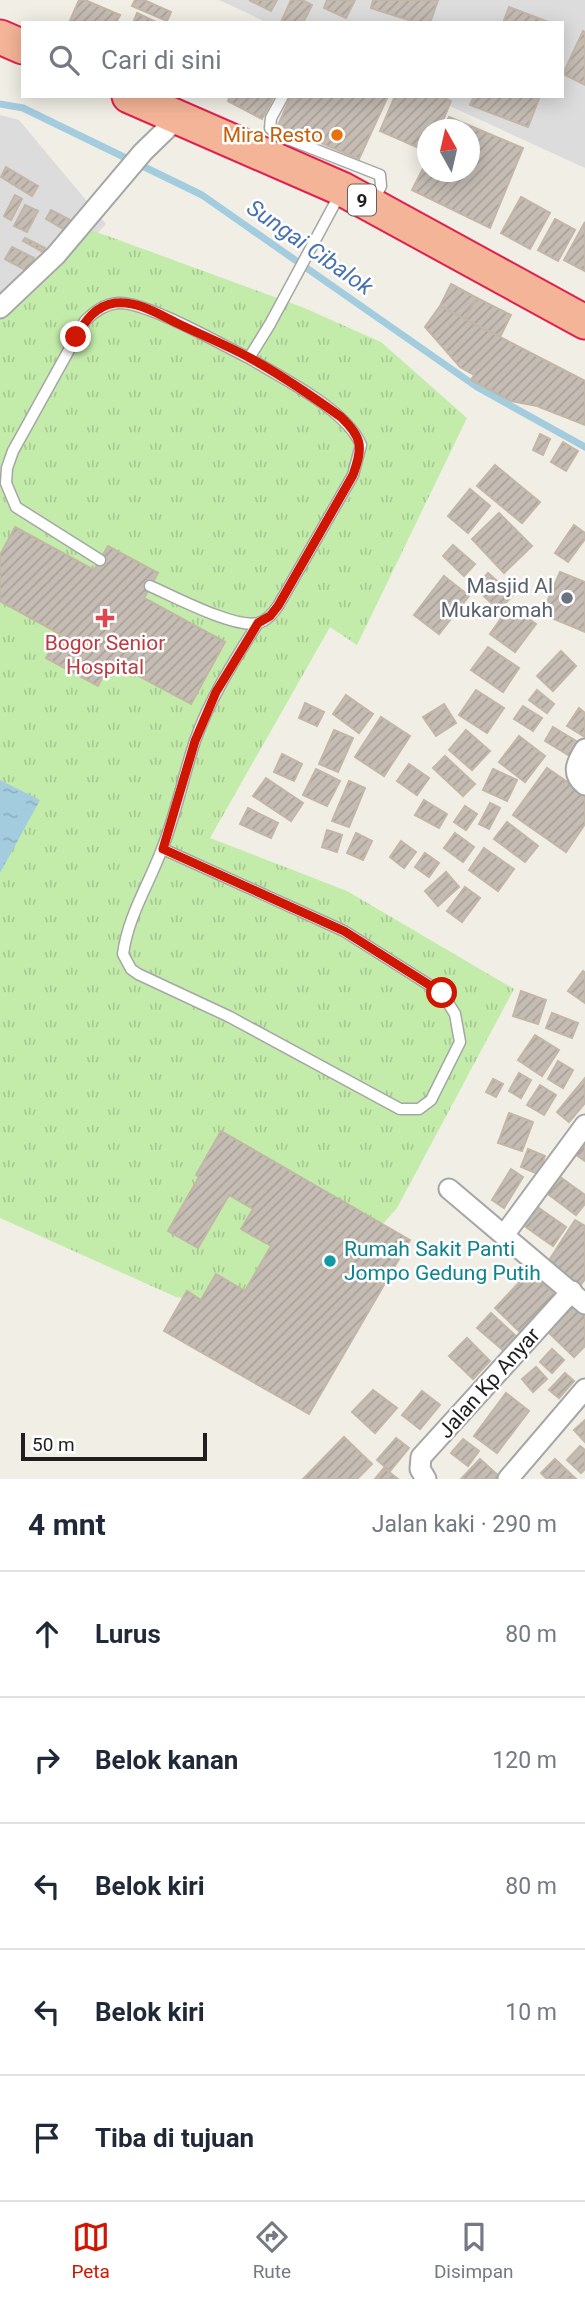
<!DOCTYPE html>
<html lang="id">
<head>
<meta charset="utf-8">
<style>
  body { margin:0; font-family:Roboto,sans-serif; background:#f6f6f7; color:#1f2937 }
  .compass { position:absolute; left:417px; top:119px; width:63px; height:63px; border-radius:50%; background:#fff; box-shadow:0 4px 18px #0003; rotate:352deg }
  .scale { position:absolute; left:21px; bottom:18px; width:186px; box-sizing:border-box; padding-left:7px; border:4px solid #1f1f1f; border-top:0; font-size:19px; line-height:24px; white-space:nowrap; color:#1f1f1f; -webkit-text-stroke:5px #fff; paint-order:stroke }
  .stop { position:absolute; width:21px; height:21px; margin:-16px; border:5px solid #cf1600; border-radius:50%; background:#fff }
  .stop.end { background:#cf1600; border-color:#fff; box-shadow:0 2px 7px #0008 }
  .list { margin:0; padding:0; list-style:none }
  h2 { display:flex; justify-content:space-between; align-items:center; height:91px; margin:0; padding:0 28px; font-size:30px }
  h2 small { font-size:23px; font-weight:400; color:#747a83 }
  .list li { display:grid; grid-template-columns:46px 1fr auto; gap:21px; align-items:center; box-sizing:border-box; height:126px; padding:0 28px; border-top:2px solid #e0e1e3 }
  .list b { display:block; font-size:26px; white-space:nowrap }
  .list em { font-size:23px; font-style:normal; color:#747a83 }
  .icon { flex:none; width:38px; height:38px; fill:none; stroke:currentColor; stroke-width:2; stroke-linecap:round; stroke-linejoin:round }
  .map { position:relative; flex:none; width:585px; height:1479px; overflow:hidden }
  .search { position:absolute; background:#fff; box-shadow:0 4px 18px #0003; left:21px; right:21px; top:21px; height:77px; display:flex; align-items:center; gap:18px; box-sizing:border-box; padding:0 24px; border-radius:0px; color:#747a83; font-size:26px }
  .sheet { height:721px; background:#fff }
  nav { display:flex; justify-content:space-around; align-items:center; box-sizing:border-box; height:98px; border-top:2px solid #e0e1e3; background:#fff; font-size:19px; color:#747a83 }
  nav a { display:grid; justify-items:center; gap:4px }
  nav .on { color:#cf1600 }
  .map>svg:first-child { display:block }
</style>
</head>
<body>
<div class="map">
<svg width="585" height="1479" viewBox="0 0 585 1479">
  <defs>
    <pattern id="grass-tufts" width="24" height="20" patternUnits="userSpaceOnUse" patternTransform="scale(1.75)"><rect width="24" height="20" fill="#c3ecaa"/><path d="M3 7l-1-3M5 7V3M7 7l1-3M15 17l-1-3M17 17v-4M19 17l1-3" fill="none" stroke="#a7ca92"/></pattern>
    <pattern id="water-ripples" width="26" height="14" patternUnits="userSpaceOnUse" patternTransform="scale(1.75)"><rect width="26" height="14" fill="#a4ccdf"/><path d="M2 4q2-2 4 0t4 0M15 11q2-2 4 0t4 0" fill="none" stroke="#8dafbf"/></pattern>
    <pattern id="building-hatch" width="6" height="6" patternUnits="userSpaceOnUse" patternTransform="scale(1.75)"><rect width="6" height="6" fill="#c5bdb4"/><path d="M-1 1l2-2M0 6l6-6M5 7l2-2" fill="none" stroke="#a9a29a"/></pattern>
  </defs>
  <rect width="100%" height="100%" fill="#f0eee5"/>
  <path fill="#dddcdc" d="M219,0H585V168L428,96H562V23H268Z
    M0,115L19,120L106,224L0,336Z"/>
  <path fill="url(#grass-tufts)" d="M83,227L302,307L381,342L467,418L357,645L330,627L210,838L347,891L514,989L397,1208L299,1320L176,1297L0,1218V315Z"/>
  <path fill="url(#water-ripples)" d="M0,780L40,800L0,873Z"/>
  <g fill="none" stroke-linecap="round" stroke-linejoin="round">
    <path stroke="#a4ccdf" stroke-width="7" d="M0,104L23,108L202,195L477,387L585,447"/>
  </g>
  <path fill="url(#building-hatch)" stroke="#c3b6a7" stroke-width="2" d="M79,0H85L120,15L116,23H69Z
    M135,0H144L171,12L167,21L132,6Z
    M249,0H277L271,11Z
    M291,0H302L312,5L303,23H288L282,20Z
    M327,0H355L346,18L324,8Z
    M373,0H438L430,23H418L371,8Z
    M509,7L551,23H503Z
    M137,13L158,23H133Z
    M583,31L585,32V85L563,74Z
    M230,96H274L262,119L228,101Z
    M291,96H388L359,159L278,125Z
    M395,96H440L451,101L439,130H428V152L380,131Z
    M474,96H540L528,127L470,105Z
    M449,117L523,148L490,228L412,190L428,159V172H470V130H443Z
    M6,167L38,186L32,196L1,177Z
    M15,195L22,199L11,220L4,216Z
    M521,197L550,213L530,249L501,233Z
    M25,205L38,211L27,232L14,226Z
    M51,210L70,220L65,230L46,219Z
    M555,219L575,230L558,261L538,250Z
    M585,222V271L564,260Z
    M25,238L45,248L43,252L23,241Z
    M12,247L34,258L27,271L5,259Z
    M451,284L477,298L465,319L440,306Z
    M477,298L511,315L500,337L465,319Z
    M440,306L585,381V425L537,406L511,401L471,380L474,375L460,367L425,327Z
    M540,434L550,439L543,455L533,450Z
    M563,442L578,451L566,471L551,462Z
    M495,465L540,502L522,523L477,486Z
    M470,489L490,506L468,533L448,516Z
    M499,513L532,546L504,573L472,539Z
    M574,525L585,533V539L568,562L555,553Z
    M15,527L94,570L108,546L158,573L144,598L225,642L191,704L111,661L98,686L46,658L60,634L0,601V555Z
    M453,545L475,564L464,576L443,556Z
    M560,572L585,582V632L542,614Z
    M488,573L513,595L499,610L475,588Z
    M444,576L469,596L439,634L414,615Z
    M510,606L536,624L515,652L490,634Z
    M488,647L519,668L503,692L471,670Z
    M561,651L576,666L553,691L537,676Z
    M476,690L504,708L487,733L459,715Z
    M537,690L554,704L547,713L529,700Z
    M346,695L373,714L359,733L333,714Z
    M305,703L324,712L317,726L299,718Z
    M444,704L456,723L436,736L423,717Z
    M523,706L542,718L533,731L514,719Z
    M579,708L585,713V737L567,726Z
    M381,717L410,736L384,776L355,757Z
    M553,727L578,742L570,756L545,741Z
    M334,730L353,738L338,772L319,764Z
    M466,730L490,751L472,770L449,750Z
    M519,736L545,756L525,782L499,762Z
    M282,754L302,764L294,781L274,772Z
    M445,756L475,784L463,796L433,768Z
    M409,764L429,778L417,795L397,781Z
    M547,768L585,794V824L566,852L513,815Z
    M316,769L340,781L327,806L303,795Z
    M493,769L517,780L507,801L483,790Z
    M266,778L303,803L291,821L253,796Z
    M349,781L365,788L349,827L332,821Z
    M424,800L447,814L439,828L415,815Z
    M490,803L500,808L489,829L479,824Z
    M465,806L477,814L466,830L454,822Z
    M248,808L278,823L271,838L240,824Z
    M507,822L538,846L525,862L494,839Z
    M327,830L342,835L337,852L322,847Z
    M356,833L372,841L363,860L347,853Z
    M455,833L474,847L463,862L444,848Z
    M401,841L416,852L404,868L390,857Z
    M484,848L514,869L498,891L469,870Z
    M425,853L439,863L429,877L415,867Z
    M446,872L459,887L438,906L425,891Z
    M465,887L480,898L462,922L447,911Z
    M583,971L585,973V1003L568,991Z
    M521,991L546,1000L538,1024L513,1016Z
    M552,1013L578,1023L572,1038L546,1028Z
    M535,1035L559,1050L542,1076L518,1060Z
    M558,1061L573,1070L563,1088L548,1079Z
    M519,1073L531,1080L521,1098L509,1091Z
    M585,1078V1103L569,1122L557,1112Z
    M493,1079L503,1084L496,1097L486,1092Z
    M540,1085L556,1095L544,1115L527,1105Z
    M509,1113L533,1122L522,1151L498,1143Z
    M221,1131L410,1240L309,1414L164,1331L187,1291L201,1300L216,1274L245,1291L271,1246L241,1229L253,1209L229,1195L198,1248L168,1231L199,1177L196,1175Z
    M578,1138L585,1143V1161L569,1150Z
    M528,1149L545,1156L538,1174L521,1167Z
    M511,1169L523,1177L504,1208L492,1200Z
    M556,1174L585,1195V1204L576,1215L544,1191Z
    M536,1206L566,1227L553,1246L523,1225Z
    M575,1220L585,1226V1279L579,1287L546,1265Z
    M530,1271L557,1297L522,1334L495,1308Z
    M573,1303L585,1313V1346L574,1357L549,1333Z
    M491,1313L517,1337L504,1351L477,1328Z
    M467,1338L490,1361L473,1379L449,1356Z
    M552,1349L564,1360L552,1373L540,1362Z
    M536,1367L547,1379L533,1392L522,1379Z
    M565,1373L574,1381L559,1398L549,1390Z
    M373,1390L397,1408L375,1433L352,1412Z
    M422,1391L440,1405L420,1429L402,1415Z
    M506,1393L529,1411L497,1453L474,1436Z
    M585,1420V1442L574,1430Z
    M344,1437L372,1464L357,1479H303Z
    M396,1438L409,1448L390,1471L377,1460Z
    M463,1439L479,1451L468,1466L451,1453Z
    M580,1446L585,1450V1469L581,1473L567,1460Z
    M480,1459L502,1479H461Z
    M555,1459L576,1479H547L541,1473Z
    M384,1468L398,1479H375Z"/>
  <g fill="none" stroke-linecap="round" stroke-linejoin="round">
    <g stroke="#a6a6a6" stroke-width="13">
      <path id="service" d="M283,96L271,118L270,128L278,135L380,175L381,186L373,202
        M100,560L16,507L6,483L7,468L13,451L85,321C94,312 104,304 118,303C146,301 220,344 249,358
        M150,586C173,596 235,629 258,623C267,621 273,613 278,606L353,475L361,445C347,410 282,378 249,358L270,324L341,192
        M163,849L344,931L442,993L455,1014L460,1042L431,1100L419,1109H400L230,1017L138,974L131,969L123,954C128,916 149,884 162,849C176,814 183,777 195,741C210,698 234,661 258,623"/>
    </g>
    <g stroke="#a6a6a6" stroke-width="23">
      <path id="minor" d="M0,308L56,255L143,152L178,118
        M585,749C576,763 571,774 585,785
        M449,1189L585,1304
        M504,1235L585,1125
        M426,1479L420,1469L421,1457L572,1291
        M508,1479L585,1389"/>
    </g>
    <g stroke="#e11f4e" stroke-width="37">
      <path id="trunk" d="M0,37L23,47
        M129,96L342,189L585,322"/>
    </g>
    <use href="#service" stroke="#fff" stroke-width="10"/>
    <use href="#minor" stroke="#fff" stroke-width="19"/>
    <use href="#trunk" stroke="#f4b497" stroke-width="33"/>
  </g>
  <g fill="none" stroke-linecap="round" stroke-linejoin="round">
    <path stroke="#cf1600" stroke-width="9" d="M76,337C85,321 95,306 115,303C138,300 162,316 181,325C204,336 228,346 250,358C281,375 312,396 341,417C363,438 363,447 353,475L278,606L270,616L258,623L216,692L195,741L163,849L344,931L442,993"/>
  </g>
  <circle fill="#e8710a" stroke="#fff" stroke-width="2.5" cx="337" cy="135" r="7"/>
  <circle fill="#6b7280" stroke="#fff" stroke-width="2.5" cx="567" cy="598" r="7"/>
  <path fill="#e0444e" stroke="#fff" stroke-width="2.5" d="M101.5 607.5h7v7h7v7h-7v7h-7v-7h-7v-7h7z"/>
  <circle fill="#0f9aa8" stroke="#fff" stroke-width="2.5" cx="330" cy="1261" r="7"/>
  <g text-anchor="middle" stroke-width="5" stroke-linejoin="round" paint-order="stroke">
    <rect fill="#fff" stroke="#626262" stroke-width="2" x="348" y="184.5" width="28" height="31" rx="5"/>
    <g font-size="19" font-weight="bold" fill="#1f1f1f">
      <text x="362" y="207">9</text>
    </g>
    <g font-size="21" fill="#c56008" stroke="#fff" text-anchor="end">
      <text x="323" y="142">Mira Resto</text>
    </g>
    <g font-size="21" fill="#5b616d" stroke="#fff" text-anchor="end">
      <text x="553" y="593">Masjid Al<tspan x="553" dy="24">Mukaromah</tspan></text>
    </g>
    <g font-size="21" fill="#be3a42" stroke="#fff">
      <text x="105" y="650">Bogor Senior<tspan x="105" dy="24">Hospital</tspan></text>
    </g>
    <g font-size="21" fill="#0d838f" stroke="#fff" text-anchor="start">
      <text x="344" y="1256">Rumah Sakit Panti<tspan x="344" dy="24">Jompo Gedung Putih</tspan></text>
    </g>
    <g font-size="21" fill="#1f1f1f" stroke="#fff">
      <text transform="translate(489 1383) rotate(-48)" y="7">Jalan Kp Anyar</text>
    </g>
    <g font-size="23" font-style="italic" fill="#4872b3" stroke="#fff">
      <text transform="translate(310 247) rotate(35)" y="8">Sungai Cibalok</text>
    </g>
  </g>
</svg>
<svg class="compass" viewBox="-18 -18 36 36"><path d="M0-13l5 13h-10z" fill="#e53935"/><path d="M0 13l5-13h-10z" fill="#747a83"/></svg>
<div class="scale">50 m</div>
<div class="stop" style="left:442px;top:993px"></div>
<div class="stop end" style="left:76px;top:337px"></div>
<div class="search"><svg class="icon" aria-label="search" viewBox="0 0 24 24"><circle cx="10" cy="10" r="6"/><path d="M15 15l6 6"/></svg>Cari di sini</div>
</div>
<section class="sheet">
<h2>4 mnt<small>Jalan kaki · 290 m</small></h2>
<ul class="list">
<li><svg class="icon" aria-label="ahead" viewBox="0 0 24 24"><path d="M12 20V5M6 11l6-6 6 6"/></svg><div><b>Lurus</b></div><em>80 m</em></li>
<li><svg class="icon" aria-label="right" viewBox="0 0 24 24"><path d="M7 20v-9h11M14 6l5 5-5 5"/></svg><div><b>Belok kanan</b></div><em>120 m</em></li>
<li><svg class="icon" aria-label="left" viewBox="0 0 24 24"><path d="M17 20v-9H6M10 6l-5 5 5 5"/></svg><div><b>Belok kiri</b></div><em>80 m</em></li>
<li><svg class="icon" aria-label="left" viewBox="0 0 24 24"><path d="M17 20v-9H6M10 6l-5 5 5 5"/></svg><div><b>Belok kiri</b></div><em>10 m</em></li>
<li><svg class="icon" aria-label="arrive" viewBox="0 0 24 24"><path d="M6 21V4h12l-3 4 3 4H6"/></svg><div><b>Tiba di tujuan</b></div></li>
</ul>
</section>
<nav>
<a class="on"><svg class="icon" aria-label="map" viewBox="0 0 24 24"><path d="M3 6l6-2 6 2 6-2v14l-6 2-6-2-6 2zM9 4v14M15 6v14"/></svg>Peta</a>
<a><svg class="icon" aria-label="directions" viewBox="0 0 24 24"><path d="M12 3l9 9-9 9-9-9zM9 14v-3h6M13 9l2 2-2 2"/></svg>Rute</a>
<a><svg class="icon" aria-label="saved" viewBox="0 0 24 24"><path d="M7 4h10v16l-5-4-5 4z"/></svg>Disimpan</a>
</nav>
</body>
</html>
